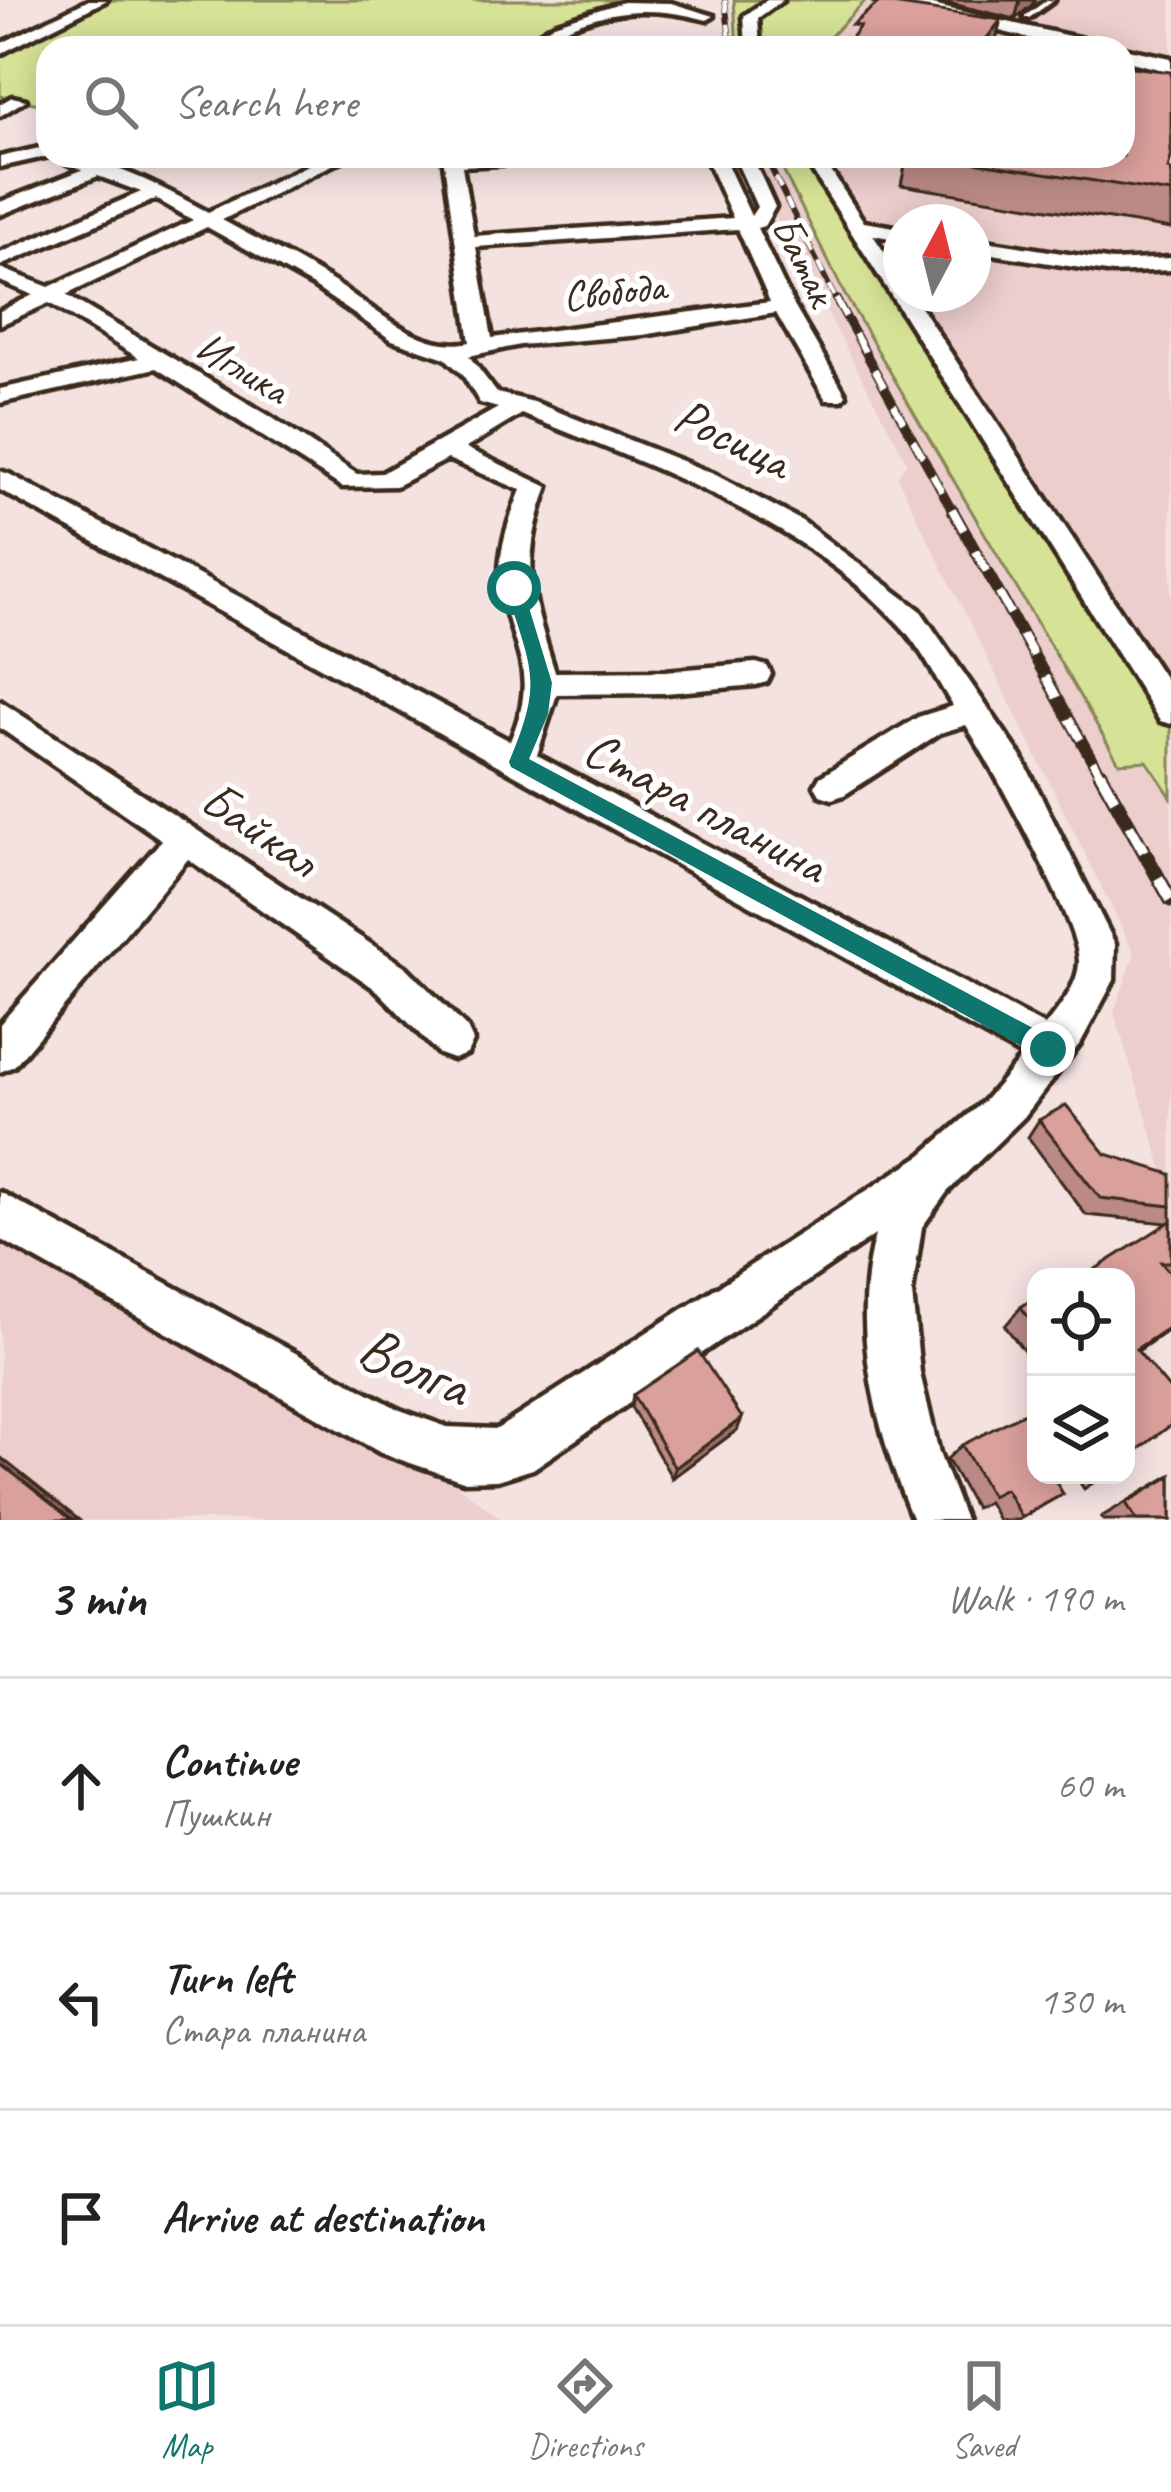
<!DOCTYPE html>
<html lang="en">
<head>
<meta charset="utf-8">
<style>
  body { margin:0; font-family:Caveat,sans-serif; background:#f2f2f2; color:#222 }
  .controls { position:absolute; right:36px; bottom:36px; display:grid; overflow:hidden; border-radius:24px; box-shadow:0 6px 30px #0003 }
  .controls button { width:108px; height:108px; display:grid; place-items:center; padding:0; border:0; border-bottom:3px solid #e0e0e0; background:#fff; color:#222; font:60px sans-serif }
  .compass { position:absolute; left:883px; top:204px; width:108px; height:108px; border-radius:50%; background:#fff; box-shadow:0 6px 30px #0003; rotate:7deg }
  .stop { position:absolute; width:36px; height:36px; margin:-27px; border:9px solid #0f766e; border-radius:50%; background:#fff }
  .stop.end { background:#0f766e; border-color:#fff; box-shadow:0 3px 12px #0008 }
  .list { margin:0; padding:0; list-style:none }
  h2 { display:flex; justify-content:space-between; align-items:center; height:156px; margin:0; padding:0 48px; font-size:51px }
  h2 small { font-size:39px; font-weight:400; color:#767676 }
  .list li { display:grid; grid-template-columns:78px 1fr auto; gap:36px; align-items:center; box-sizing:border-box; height:216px; padding:0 48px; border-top:3px solid #e0e0e0 }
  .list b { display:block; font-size:45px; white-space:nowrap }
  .list p { margin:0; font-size:39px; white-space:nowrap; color:#767676 }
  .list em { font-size:39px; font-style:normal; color:#767676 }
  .icon { flex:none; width:66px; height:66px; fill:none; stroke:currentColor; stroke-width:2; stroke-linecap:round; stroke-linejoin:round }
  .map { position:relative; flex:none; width:1171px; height:1520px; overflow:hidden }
  .search { position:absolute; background:#fff; box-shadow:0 6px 30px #0003; left:36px; right:36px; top:36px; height:132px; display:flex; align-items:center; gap:30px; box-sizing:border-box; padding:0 42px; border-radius:36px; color:#767676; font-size:45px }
  .sheet { height:804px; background:#fff }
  nav { display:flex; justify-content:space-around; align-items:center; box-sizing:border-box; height:168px; border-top:3px solid #e0e0e0; background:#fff; font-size:33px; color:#767676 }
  nav a { display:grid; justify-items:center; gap:6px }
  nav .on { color:#0f766e }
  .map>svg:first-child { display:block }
</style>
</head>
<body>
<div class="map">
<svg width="1171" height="1520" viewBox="0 0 1171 1520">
  <rect width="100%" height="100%" fill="#f4e2e1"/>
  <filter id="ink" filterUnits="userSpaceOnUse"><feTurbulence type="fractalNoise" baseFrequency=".00833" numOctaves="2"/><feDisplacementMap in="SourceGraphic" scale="24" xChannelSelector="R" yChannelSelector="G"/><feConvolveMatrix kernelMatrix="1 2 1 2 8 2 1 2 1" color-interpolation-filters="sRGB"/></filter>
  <g filter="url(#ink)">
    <path fill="#eccecc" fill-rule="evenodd" d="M866,0H1171V713L812,156H1123V48H819ZM901,222H973V294H901Z
      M743,156H776L844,293L1119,762L1147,761L1171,797V1196L1114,1012L1135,954L897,477L907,462Z
      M0,1214L382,1428L503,1520H0Z"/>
    <path fill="#d6e396" stroke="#88865a" stroke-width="3" d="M108,0H616L509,48H48V106L0,96V58Z
      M734,0H866L819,48H737Z
      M776,156H812L1171,713V797L1147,761L1119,763L844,293Z"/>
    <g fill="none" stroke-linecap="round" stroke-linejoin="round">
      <g stroke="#3b2a1e" stroke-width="10">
        <path id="lane" d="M1047,0H1054L1029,18H1025V16Z"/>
      </g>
      <g stroke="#3b2a1e" stroke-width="9">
        <path id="street" d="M89,0H107L0,54V44Z
          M767,0H783L758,18L760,48H746L744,16Z
          M623,2L671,3L714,16L707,20C656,7 616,7 567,28C549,36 534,48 515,48L554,24Z
          M12,97L26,100L0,116V104Z
          M48,146L49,156L0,167V157Z
          M52,156C106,156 161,187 208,212L327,156H350L222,220C258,240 295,258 329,279C369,303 420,354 470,342L443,156H563L554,161L462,166L474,236L733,218L705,156H723L751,216L757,207L734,156H752L775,207L764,226L757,228L794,306L846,395L842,400H826L776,313L643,335L520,345L469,356L497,393L534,402L714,474L802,521L920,610L1021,756L1115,944L1114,980L1081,1042L1024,1117L947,1192L922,1227L912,1293L920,1373L939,1453L965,1520H913C877,1433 849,1328 875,1235L533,1469L497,1480L463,1481L381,1453L0,1239V1192L400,1410L447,1427L497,1429L922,1155L984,1101L1023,1056L0,490V471L9,474L510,741C539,674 515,657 502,593C495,559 508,521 521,490L448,459L396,486L342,487L156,368L0,403V389L139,358L49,303L0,325V311L33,295L0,281V268L49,287L193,220L156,199L0,266V253L141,192L98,176L0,215V202L82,170ZM207,227L313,286L392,340L445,358L463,375L480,403L498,408L382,473L357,474L268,415L66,295ZM738,229L770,302L492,338L476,247ZM522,414C653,467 797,517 897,622C920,645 936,679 953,706L918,717L820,777L815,786L820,795L832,799L844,795L940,733L966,725C990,763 1079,923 1079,961C1079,985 1059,1008 1045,1026L537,755L557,694L665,693L756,685L767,682L771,674L767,666L756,663L665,671L555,672C532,597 519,564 548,487L466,448Z
          M803,156H821L864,222L901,228V240L873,235L901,278V294H912L1171,688V724L1160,721Z
          M973,239L1113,261L1171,258V270L1113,273L973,251Z
          M0,701L406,967L467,1028L473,1041L467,1054L453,1059L439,1054L378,991L188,859L14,1066L0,1072V1024L162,840L0,728Z"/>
      </g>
      <g stroke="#3b2a1e" stroke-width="9">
        <path id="secondary" d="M874,0H910L1096,42L1107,48H1068Z
          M1121,48H1123L1171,58V72L1123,60Z"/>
      </g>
      <use href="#lane" fill="#fff" fill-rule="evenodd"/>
      <use href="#street" fill="#fff" fill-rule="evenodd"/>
      <use href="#secondary" fill="#fff" fill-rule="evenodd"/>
      <g stroke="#3b2a1e" stroke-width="6">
        <path id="rail-far3" d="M725,0L731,48
          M765,156L837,302"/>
      </g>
      <g stroke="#3b2a1e" stroke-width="9">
        <path id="rail-far2" d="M836,299L953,512"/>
      </g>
      <g stroke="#3b2a1e" stroke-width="12">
        <path id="rail-far1" d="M952,509L1101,776"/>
      </g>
      <g stroke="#3b2a1e" stroke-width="15">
        <path id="rail" d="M1100,773L1171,900"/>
      </g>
      <use href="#rail-far3" stroke="#fff" stroke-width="4.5" stroke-dasharray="12" stroke-linecap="butt"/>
      <use href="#rail-far2" stroke="#fff" stroke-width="6" stroke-dasharray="20" stroke-linecap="butt"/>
      <use href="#rail-far1" stroke="#fff" stroke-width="8" stroke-dasharray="24" stroke-linecap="butt"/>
      <use href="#rail" stroke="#fff" stroke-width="10" stroke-dasharray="30" stroke-linecap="butt"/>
    </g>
    <path fill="#bb8a86" stroke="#3b2a1e" stroke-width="3" d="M936,0H1035L1032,5L1015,19Z
      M907,156H1123L1171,170V229L901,185Z
      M1039,1120L1106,1154L1171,1206V1328L1138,1351L1126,1277L1167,1223L1086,1215L1028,1137Z
      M1036,1297V1367L1005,1326L1021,1307Z
      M633,1395L742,1418L737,1430L672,1478L631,1407Z
      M962,1445L1036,1475L1063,1494L1018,1520H998L988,1502L975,1508L947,1459Z
      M1075,1475H1105L1084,1489Z
      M1171,1475V1520H1103L1101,1517Z"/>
    <path fill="#99706d" stroke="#3b2a1e" stroke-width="3" d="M1020,0H1035L1032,5L1015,19Z
      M1001,20L994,48H980Z
      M1171,1326V1328L1126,1359L1136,1349Z
      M742,1418L737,1430L672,1478L675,1468Z
      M0,1457L79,1520H72L0,1463Z"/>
    <path fill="#daa09c" stroke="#3b2a1e" stroke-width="3" d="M879,2L1001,20L980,47L987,48H843L860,26L852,25Z
      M1123,66L1171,72V157L1168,169L1171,170V193L936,156H1123Z
      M1066,1105L1106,1154L1171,1174V1206L1100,1198L1039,1120Z
      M1171,1221V1262H1161L1171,1274V1326L1136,1349L1171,1391V1425L1126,1459V1277H1083Z
      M1036,1297V1328L1021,1307Z
      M698,1351L742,1418L675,1468L633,1395Z
      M1036,1407V1475H1052L1063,1494L1021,1517L1005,1489L991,1496L962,1445Z
      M0,1463L72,1520H0Z
      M1171,1476V1520H1137L1126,1503Z"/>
  </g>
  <path fill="#0f766e" d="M514,583L523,588L552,683L548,714L529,759L1057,1041V1056H1040L511,767L509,762C544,679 531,671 506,588Z"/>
  <g text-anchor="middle" stroke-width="10" stroke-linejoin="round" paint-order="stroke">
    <g font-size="42" fill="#3b2a1e" stroke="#fff">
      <text transform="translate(805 260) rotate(63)" y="15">Батак</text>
      <text transform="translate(614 290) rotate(-6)" y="15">Свобода</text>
      <text transform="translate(243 367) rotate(31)" y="15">Иглика</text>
    </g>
    <g font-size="51" fill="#3b2a1e" stroke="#fff">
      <text transform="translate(733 437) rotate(26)" y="18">Росица</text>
      <text transform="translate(706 806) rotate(28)" y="18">Стара планина</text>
      <text transform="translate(260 828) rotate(34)" y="18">Байкал</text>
    </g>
    <g font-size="60" fill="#3b2a1e" stroke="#fff">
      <text transform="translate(415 1365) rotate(24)" y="21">Волга</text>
    </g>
  </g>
</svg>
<div class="controls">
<button><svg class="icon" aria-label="locate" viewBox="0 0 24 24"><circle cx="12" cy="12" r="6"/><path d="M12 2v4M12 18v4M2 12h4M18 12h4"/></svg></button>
<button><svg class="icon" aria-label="layers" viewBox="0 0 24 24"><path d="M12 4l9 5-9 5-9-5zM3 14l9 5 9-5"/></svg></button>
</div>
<svg class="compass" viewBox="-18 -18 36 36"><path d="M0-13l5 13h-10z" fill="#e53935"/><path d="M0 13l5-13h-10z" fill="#767676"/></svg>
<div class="stop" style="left:514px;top:588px"></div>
<div class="stop end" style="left:1048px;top:1049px"></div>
<div class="search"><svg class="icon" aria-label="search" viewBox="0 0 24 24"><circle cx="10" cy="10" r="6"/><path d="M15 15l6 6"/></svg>Search here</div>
</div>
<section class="sheet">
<h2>3 min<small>Walk · 190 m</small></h2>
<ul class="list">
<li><svg class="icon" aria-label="ahead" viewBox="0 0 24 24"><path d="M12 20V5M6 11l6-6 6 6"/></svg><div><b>Continue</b><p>Пушкин</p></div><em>60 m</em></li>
<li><svg class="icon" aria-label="left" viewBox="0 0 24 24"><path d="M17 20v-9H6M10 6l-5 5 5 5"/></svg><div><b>Turn left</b><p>Стара планина</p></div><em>130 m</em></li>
<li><svg class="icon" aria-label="arrive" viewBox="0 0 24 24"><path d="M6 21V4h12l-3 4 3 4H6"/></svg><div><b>Arrive at destination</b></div></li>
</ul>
</section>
<nav>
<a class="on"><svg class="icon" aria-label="map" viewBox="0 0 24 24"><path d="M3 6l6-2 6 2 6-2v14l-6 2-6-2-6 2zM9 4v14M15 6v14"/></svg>Map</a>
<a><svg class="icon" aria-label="directions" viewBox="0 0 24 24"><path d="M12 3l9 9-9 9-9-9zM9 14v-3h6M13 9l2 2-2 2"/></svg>Directions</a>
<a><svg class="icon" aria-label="saved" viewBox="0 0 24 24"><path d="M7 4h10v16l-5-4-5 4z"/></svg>Saved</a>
</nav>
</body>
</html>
